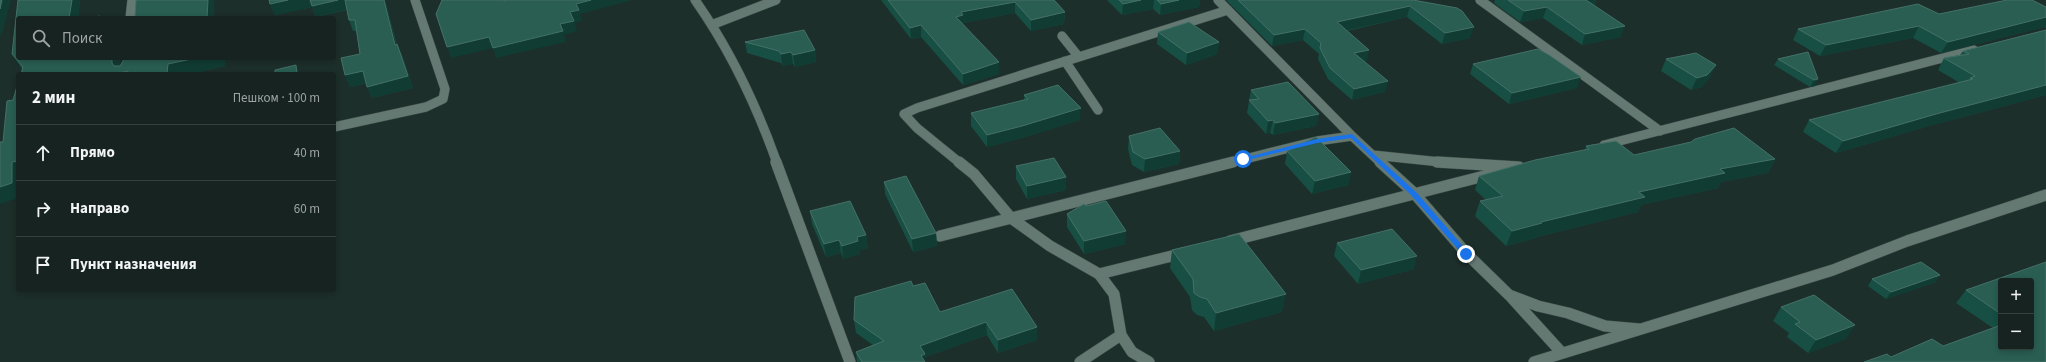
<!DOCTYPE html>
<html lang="ru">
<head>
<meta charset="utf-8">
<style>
  body { margin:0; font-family:"Source Sans 3",sans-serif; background:#1f2b29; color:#f1f3f6 }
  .controls { position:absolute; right:12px; bottom:12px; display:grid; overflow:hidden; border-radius:4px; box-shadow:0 2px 6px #0003 }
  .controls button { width:36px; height:36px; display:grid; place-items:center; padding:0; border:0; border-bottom:1px solid #35403e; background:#162320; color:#f1f3f6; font:20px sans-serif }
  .stop { position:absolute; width:12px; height:12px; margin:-9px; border:3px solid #1a73e8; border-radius:50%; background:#fff }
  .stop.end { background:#1a73e8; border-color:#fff; box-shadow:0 1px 4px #0008 }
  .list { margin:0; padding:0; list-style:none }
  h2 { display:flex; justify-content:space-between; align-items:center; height:52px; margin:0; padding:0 16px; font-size:17px }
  h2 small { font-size:13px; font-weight:400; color:#9ea4a5 }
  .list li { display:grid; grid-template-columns:26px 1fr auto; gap:12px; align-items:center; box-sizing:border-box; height:56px; padding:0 16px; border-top:1px solid #35403e }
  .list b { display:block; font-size:15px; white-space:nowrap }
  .list em { font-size:13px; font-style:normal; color:#9ea4a5 }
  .icon { flex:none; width:22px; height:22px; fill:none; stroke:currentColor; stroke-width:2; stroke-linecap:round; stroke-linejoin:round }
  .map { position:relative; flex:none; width:2046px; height:362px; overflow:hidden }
  .search { position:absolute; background:#162320; box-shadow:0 2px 6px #0003; left:16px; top:16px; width:320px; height:44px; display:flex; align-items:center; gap:10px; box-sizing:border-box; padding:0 14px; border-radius:4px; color:#9ea4a5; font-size:15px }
  .panel { position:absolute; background:#162320; box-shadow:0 2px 6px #0003; left:16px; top:72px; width:320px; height:220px; border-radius:4px }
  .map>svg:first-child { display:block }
</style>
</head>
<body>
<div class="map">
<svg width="2046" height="362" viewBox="0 0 2046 362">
  <rect width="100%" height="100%" fill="#1d2f2a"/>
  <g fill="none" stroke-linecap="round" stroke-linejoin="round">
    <g stroke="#3d4d48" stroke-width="10">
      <path id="street-far1" d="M695,0C731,51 756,104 777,163
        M1218,0L1352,136L1381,163
        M1480,0L1660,131
        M130,18L132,0
        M714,24L776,0
        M1062,36L1078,56
        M1065,61L1098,110
        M334,127L426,107L443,99L445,89L415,0
        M1604,145L1974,50
        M1373,155L1450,163
        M960,163L917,128L904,114L917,108L1228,10
        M1229,163L1317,141L1352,136"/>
    </g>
    <g stroke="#3d4d48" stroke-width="12">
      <path id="street" d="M776,162L850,362
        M959,162L974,174L1011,218L1050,246L1099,274L1114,294L1121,335L1132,352L1149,362
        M1380,162L1414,193L1466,253L1509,295L1538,306L1568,313L1605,326L1639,329
        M1437,162L1519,167
        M940,236L1233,162
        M1230,241L1492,174
        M1099,274L1184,253
        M1511,297L1562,353
        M1080,362L1121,335
        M1534,362L1833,270L1907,241L2046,195"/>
    </g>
    <use href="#street-far1" stroke="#657973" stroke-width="9"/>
    <use href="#street" stroke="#657973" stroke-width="11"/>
  </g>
  <path fill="#174f44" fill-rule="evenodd" d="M18,0H80L78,18L18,58H120V66L123,61L124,58H225V66L190,74H21L22,69L12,54Z
    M269,0H385L397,45V44L402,55L413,88L372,98L367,87L366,83L350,87L345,75L360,54L356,31H353L349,20L347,10L316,17L312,7L275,15L270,4Z
    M881,0H1054L1065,12L1064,24L1031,31L1015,13L963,23V25L999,74L963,85L921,37L911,39Z
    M1107,0H1200L1199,7L1160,15L1153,9L1122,15Z
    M1226,0H1413L1470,38L1442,44L1407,17L1347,31L1367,61H1364L1385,92L1352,100L1328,79L1318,59L1319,54L1303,40L1272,46Z
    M1495,0H1596L1595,5H1594L1621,37L1582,45L1543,18L1520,22L1494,3Z
    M2046,7V28L2045,27L1941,53L1913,38L1820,56L1793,40L1798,29L1939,14Z
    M2046,30V95L1929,126L1836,153L1803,132L1809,120L1960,83L1938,70L1944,58L1960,55L1963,51Z
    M1158,32L1219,42L1217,54L1186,65L1157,44Z
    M745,42L815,50L816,62L795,67L793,64L782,66L781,63L747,53Z
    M1808,52L1815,86L1810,87L1774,65L1778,59Z
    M1666,59L1710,77L1702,87L1691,90L1661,71Z
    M1473,64L1577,88L1509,104L1470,74Z
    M1251,90L1319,114L1316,126L1273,135L1270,133L1266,134L1247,113Z
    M1024,95L1080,120L1022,138L987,147L971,126V113L1024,100Z
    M1129,136L1180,151L1179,164L1144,172L1132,165L1128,149Z
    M1586,146L1634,155L1775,159L1768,173L1721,182L1718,188L1641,205L1638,212L1537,237L1536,238L1506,246L1475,216L1480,201L1486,200L1475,190L1479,176L1585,150Z
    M1287,151L1351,172L1348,185L1312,194L1285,164Z
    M1016,166L1066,177V190L1027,199L1016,179Z
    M884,182L936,233L937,246L913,252L885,194Z
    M1086,206L1125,244L1084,254L1067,227V214Z
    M810,211L866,235L868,248L860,250V254L843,259L841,253L826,257L812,224Z
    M1337,243L1414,269L1358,284L1334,256Z
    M1172,250L1282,312L1214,331L1204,317L1197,315L1192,310L1190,297L1170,268Z
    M2046,262V362L1891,357L1943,346L1993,328L1956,303L1966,290ZM2001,281L2031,347H2001Z
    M1872,279L1936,282L1886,299L1868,286Z
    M913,286L940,312L1012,289L1037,340L998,353L987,335L925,357V362H857L856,352L873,345L856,333L854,320Z
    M1781,307L1846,339L1808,353L1787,337L1789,333L1773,321Z"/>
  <path fill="#113c33" d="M2,0H11L3,30L0,37V9Z
    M72,0H80L78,18H69Z
    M208,0H214V18H207Z
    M288,0H345L349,9L316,17L312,7L275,15L270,4Z
    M384,0H385L399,56L395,45Z
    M591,0H633L580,14L582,21L575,23L577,31L564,35L566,42L496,58L493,48L560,24L570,12L576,4Z
    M1141,0H1154L1153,9L1122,15L1123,4Z
    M1179,0H1200L1199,7L1160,15L1161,4Z
    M1581,0H1596L1595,5L1579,8Z
    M1015,2V13L963,23V26L956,17L961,12Z
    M1410,6L1407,17L1334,33L1337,22Z
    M1547,7L1543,18L1520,22L1524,11Z
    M1065,12L1064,24L1031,31V20Z
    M2046,17V25L2045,27L1941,53L1948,42Z
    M921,25V37L911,39L910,28Z
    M1625,26L1621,37L1582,45L1585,34Z
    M1919,26L1913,38L1820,56L1826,45Z
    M1474,27L1470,38L1442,44L1445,33Z
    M1305,29L1303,40L1272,46L1274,35Z
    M489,37L493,48L451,58L447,47Z
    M1219,42L1217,54L1186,65L1187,53Z
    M397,44L413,88L372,98L367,87Z
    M815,50L816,62L795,67L793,55Z
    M1369,50L1367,61L1352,64L1354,53Z
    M791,52L793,64L782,66L781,54Z
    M112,58H120V73L128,71L135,72L137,74H114L112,63Z
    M196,58H225V66L190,74H167L168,64Z
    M999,62V74L963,85V74Z
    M296,65L300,74H297Z
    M1716,65L1710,77L1702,87L1691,90L1697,78Z
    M363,71L368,82L350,87L345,75Z
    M1581,77L1577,88L1509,104L1512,93Z
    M1818,79L1815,86L1810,87L1814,80Z
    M1388,81L1385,92L1352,100L1354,89Z
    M2046,85V95L1929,126L1836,153L1843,141L1936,114Z
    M1081,108L1080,120L1022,138L987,147V135Z
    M1319,114L1316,126L1273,135L1275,123Z
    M1273,120L1270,133L1266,134L1268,121Z
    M1180,151L1179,164L1144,172L1145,159Z
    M1775,159L1768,173L1721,182L1718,188L1641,205L1638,212L1537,237L1536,238L1506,246L1512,231L1639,192L1720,169Z
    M18,161V198L0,204V187L12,162Z
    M1351,172L1348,185L1312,194L1315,181Z
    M1066,177V190L1027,199V186Z
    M1126,231L1125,244L1084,254V241Z
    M936,233L937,246L913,252L912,239Z
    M866,235L868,248L860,250V254L843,259L842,246L857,237Z
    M839,240L841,253L826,257L824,244Z
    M1417,256L1414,269L1358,284L1361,270Z
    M1940,275L1936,282L1886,299L1891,292Z
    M1286,294L1282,312L1214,331L1216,313Z
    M986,322L987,335L925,357V362H922L920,346Z
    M1855,325L1846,339L1808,353L1816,340Z
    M1037,327V340L998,353V340Z"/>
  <path fill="#2a5e53" stroke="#447167" d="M0,0H2L0,9Z
    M18,0H72L69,18H18V58H112V63L114,66H120L123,61L124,58H196L168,64L167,74H135V72L127,74L128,71L114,74H21L23,67L12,54Z
    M136,0H208L207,18H135Z
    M269,0H288L270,4Z
    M310,0H338L312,6Z
    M345,0H384L395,45L397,44L408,76L367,87L363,71L345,75L341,58L360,54L355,20H349Z
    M442,0H504V1L507,0H591L576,4L579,10L570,12L574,21L560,24L563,31L493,48L489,37L447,47L436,14Z
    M888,0H1054L1065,12L1031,20L1015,2L961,12L963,15L956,17L999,62L963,74L921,25L910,28Z
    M1119,0H1141L1123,4Z
    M1157,0H1179L1161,4Z
    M1238,0H1413L1457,8L1462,11L1474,27L1445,33L1410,6L1337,22L1369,50L1354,53L1388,81L1354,89L1330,68L1320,48L1321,43L1305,29L1274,35Z
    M1508,0H1586L1625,26L1585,34L1547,7L1524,11Z
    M2007,0H2032L2046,7V17L1948,42L1919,26L1826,45L1798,29L1918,4L1939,14Z
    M100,16L99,18H91Z
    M1189,22L1219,42L1187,53L1158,32Z
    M804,30L815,50L793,55L791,52L781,54L779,51L745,42Z
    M2046,30V85L1936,114L1843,141L1809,120L1973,79L1970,78L1975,76L1944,58L1969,54L1963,51Z
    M1538,49L1549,55L1581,77L1512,93L1473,64Z
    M1808,52L1818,79L1814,80L1778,59Z
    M1696,53L1716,65L1707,75L1697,78L1666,59Z
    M296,65L297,74H275V70Z
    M1288,82L1319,114L1275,123L1273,120L1268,121L1249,100L1259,99L1251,90Z
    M18,83V161L12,162V183L0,187V142H3L7,101L13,100Z
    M1058,85L1081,108L1022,126L987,135L971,113L1028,99L1024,95Z
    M1160,128L1180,151L1145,159L1133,152L1129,136Z
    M1734,128L1775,159L1720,169L1725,173L1639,192L1645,197L1541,222L1542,223L1512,231L1480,201L1503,196L1479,176L1535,160L1589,149L1586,146L1616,141L1634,155L1691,142L1695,139Z
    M1316,137L1351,172L1315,181L1287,151Z
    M1054,158L1066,177L1027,186L1016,166Z
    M906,176L936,233L912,239L884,182Z
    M850,201L866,235L857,237L858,241L842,246L839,240L824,244L810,211Z
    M1106,201L1126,231L1084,241L1067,214L1084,204L1086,206Z
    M1392,229L1417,256L1361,270L1337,243Z
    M1239,234L1286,294L1216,313L1207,299L1200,297L1194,293L1193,279L1172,250Z
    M1921,262L1940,275L1891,292L1872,279Z
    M2046,262V362H1864L1887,354L1891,357L1932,339L1943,346L2001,325V347H2031V281H2001V314L1966,290Z
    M911,281L913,286L925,283L940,312L1012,289L1037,327L998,340L986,322L920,346L925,354L921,356L925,362H862L856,352L884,341L854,320L855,297Z
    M1814,295L1855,325L1816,340L1795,324L1800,322L1781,307Z"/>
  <path fill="#1a73e8" d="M1352,134L1416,192L1468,252V255H1463L1411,195L1351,138L1317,143L1243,161L1240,159L1317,139Z"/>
</svg>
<div class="controls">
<button>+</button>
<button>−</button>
</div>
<div class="stop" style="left:1243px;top:159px"></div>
<div class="stop end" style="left:1466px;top:254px"></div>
<div class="search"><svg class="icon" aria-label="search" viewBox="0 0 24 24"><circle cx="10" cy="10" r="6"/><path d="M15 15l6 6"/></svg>Поиск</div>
<section class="panel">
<h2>2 мин<small>Пешком · 100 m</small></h2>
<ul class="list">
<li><svg class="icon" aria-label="ahead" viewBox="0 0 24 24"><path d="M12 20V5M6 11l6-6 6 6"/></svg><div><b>Прямо</b></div><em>40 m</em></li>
<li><svg class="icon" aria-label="right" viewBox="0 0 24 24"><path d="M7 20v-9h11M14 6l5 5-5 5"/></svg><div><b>Направо</b></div><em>60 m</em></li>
<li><svg class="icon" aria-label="arrive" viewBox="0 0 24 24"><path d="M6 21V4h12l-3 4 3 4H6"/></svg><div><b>Пункт назначения</b></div></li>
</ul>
</section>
</div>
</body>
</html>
